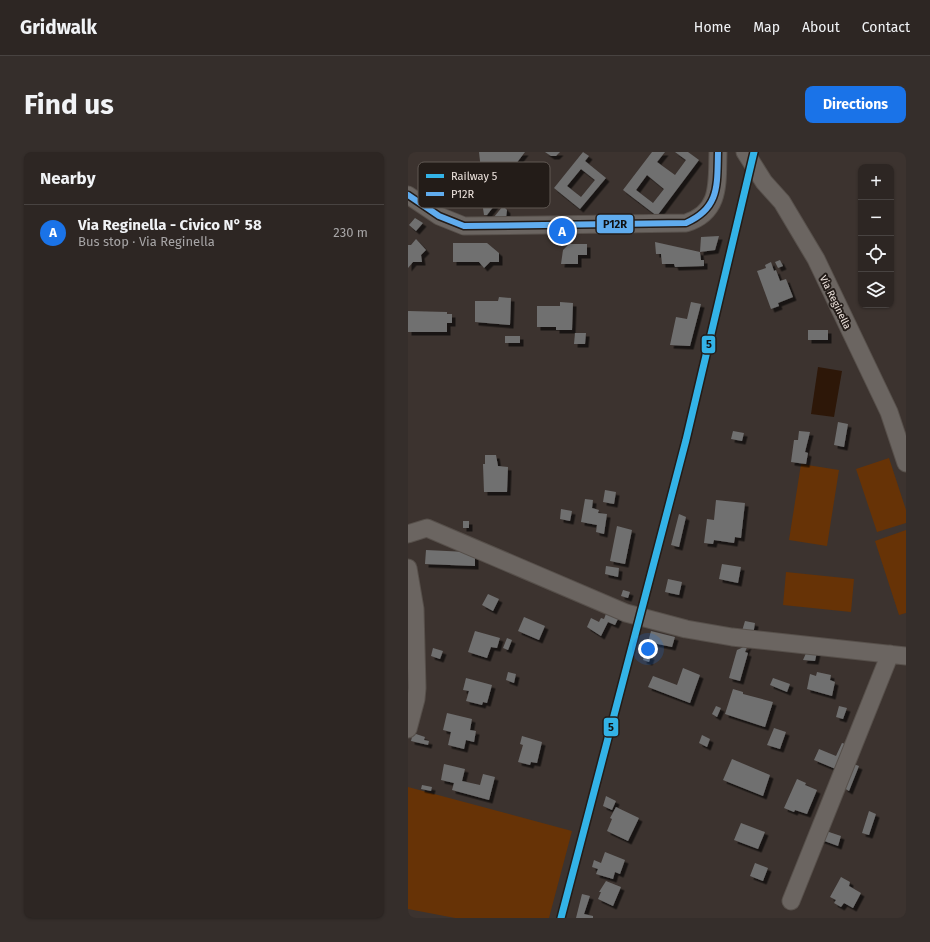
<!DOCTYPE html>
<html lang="en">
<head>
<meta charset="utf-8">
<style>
  body { margin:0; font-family:"Fira Sans",sans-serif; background:#352e2b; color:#f1f3f6 }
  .controls { position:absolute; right:12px; top:12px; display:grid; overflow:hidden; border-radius:8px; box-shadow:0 1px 3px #0004 }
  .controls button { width:36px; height:36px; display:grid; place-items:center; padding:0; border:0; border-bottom:1px solid #484341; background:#2d2623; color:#f1f3f6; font:20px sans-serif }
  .you { position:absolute; left:240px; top:497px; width:14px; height:14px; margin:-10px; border:3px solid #fff; border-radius:50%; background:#1a73e8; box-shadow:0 0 0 6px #1a73e833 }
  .badge { display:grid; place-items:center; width:26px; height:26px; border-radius:50%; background:#1a73e8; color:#fff; font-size:13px; font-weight:700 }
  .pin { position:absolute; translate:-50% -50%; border:2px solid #fff; box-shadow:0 1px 4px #0006 }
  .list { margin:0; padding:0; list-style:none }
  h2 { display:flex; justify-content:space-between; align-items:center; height:52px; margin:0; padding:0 16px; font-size:17px }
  h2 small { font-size:13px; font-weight:400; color:#a7a5a6 }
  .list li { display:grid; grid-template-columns:26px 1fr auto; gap:12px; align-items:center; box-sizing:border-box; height:56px; padding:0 16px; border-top:1px solid #484341 }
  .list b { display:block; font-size:15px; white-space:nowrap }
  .list p { margin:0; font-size:13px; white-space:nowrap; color:#a7a5a6 }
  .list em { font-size:13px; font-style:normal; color:#a7a5a6 }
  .icon { flex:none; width:22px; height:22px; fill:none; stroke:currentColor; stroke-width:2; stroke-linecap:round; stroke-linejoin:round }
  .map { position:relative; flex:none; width:498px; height:766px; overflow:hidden; border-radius:8px }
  header { display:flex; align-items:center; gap:24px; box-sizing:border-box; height:56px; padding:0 20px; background:#2d2623; border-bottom:1px solid #484341 }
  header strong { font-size:19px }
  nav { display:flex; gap:22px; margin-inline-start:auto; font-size:14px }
  .intro { display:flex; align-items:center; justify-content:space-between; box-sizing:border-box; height:96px; padding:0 24px }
  h1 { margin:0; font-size:28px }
  .button { padding:10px 18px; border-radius:8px; background:#1a73e8; color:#fff; font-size:14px; font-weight:700 }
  main { display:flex; gap:24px; padding:0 24px }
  aside { flex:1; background:#2d2623; border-radius:8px; box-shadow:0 1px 3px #0004 }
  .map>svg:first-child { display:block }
</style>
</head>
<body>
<header>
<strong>Gridwalk</strong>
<nav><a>Home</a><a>Map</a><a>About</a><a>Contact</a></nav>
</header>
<div class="intro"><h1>Find us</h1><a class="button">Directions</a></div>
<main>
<aside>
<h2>Nearby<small></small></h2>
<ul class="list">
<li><span class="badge">A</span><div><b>Via Reginella - Civico N° 58</b><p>Bus stop · Via Reginella</p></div><em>230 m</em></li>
</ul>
</aside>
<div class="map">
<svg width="498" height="766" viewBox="0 0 498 766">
  <defs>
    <filter id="shadow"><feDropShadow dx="3.5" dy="3.5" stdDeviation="0" flood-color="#0009"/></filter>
  </defs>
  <rect width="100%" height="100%" fill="#3c332f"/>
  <path fill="#673306" d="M481,306L498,358V371L469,380L448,317Z
    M393,312L431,318L419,394L381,388Z
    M498,378V461L491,463L467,389Z
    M378,420L446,427L443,460L375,453Z
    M0,635L164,679L141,766H47L0,757Z"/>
  <path fill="#2d1708" d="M410,215L434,219L426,265L403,262Z"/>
  <path fill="#707070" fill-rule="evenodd" filter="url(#shadow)" d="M71,0H117L107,13L114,18L79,63H76L72,36H75Z
    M137,0H152L148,4H143Z
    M175,0L181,4L177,9L198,26L172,57L146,36ZM173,17L187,28L173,45L159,34Z
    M244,0H257L249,10L267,23L278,8L267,0H280L291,8L249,64L215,38ZM239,23L256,37L245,51L228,38Z
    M95,54L99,58L98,66L86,65Z
    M7,66L15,71L8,79L1,73Z
    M311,84L307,98L292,100L293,85Z
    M8,87L18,98L13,103L14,110H5L0,116V93H3Z
    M247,90L292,100L293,108H296V114L267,115L266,112H254L253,102H248Z
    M45,91H79L91,101V110H82L76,116L71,110H45Z
    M161,92H179V103H170V112H153L155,98Z
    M372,108L375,114L370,116L367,110Z
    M363,110L366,119L368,118L372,129L378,127L385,145L370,151L371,154L363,157L349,119L358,116L357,113Z
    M91,145L103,146L102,173L67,170V149H90Z
    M152,150L165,151L164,178H148V175H129V154H152Z
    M283,150L293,152L282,194L262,193L268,165L279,167Z
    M0,159L39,160V162H44V171H39V180H0Z
    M400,178H420V188H400Z
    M167,181H178L177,192H166Z
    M97,184H112V191H97Z
    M430,270L440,272L436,295L426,293Z
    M325,279L336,281L334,289L323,287Z
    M391,279L402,280L397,300L400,301L398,312L383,310L386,288H390Z
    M77,303H88L90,314L100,315L99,340H76L75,312H77Z
    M197,338L208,340L206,352L195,350Z
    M177,347L185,348L184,356L191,358L190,361L199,362L196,382L188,380L189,373L173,370Z
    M308,348L337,351L333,386L327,385L326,391L306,388L305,392L296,391L299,367L306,368Z
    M153,357L164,359L162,369L152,367Z
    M271,362L278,365L271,395L263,393Z
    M55,369H61V376H55Z
    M209,374L224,378L217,412L202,409Z
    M18,398L59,400L67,403V414L17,412Z
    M314,412L333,415L330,431L311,427Z
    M198,414L211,416L210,425L197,422Z
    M260,427L274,430L271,443L257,440Z
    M215,438L222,440L220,446L213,444Z
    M80,442L91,447L85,459L74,453Z
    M199,459L211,465L207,473L200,470L193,484L179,475L183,466L191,470L193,466L196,467Z
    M116,465L137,474L131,488L110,479Z
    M337,469L347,471L345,483L334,479Z
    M67,479L92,486L89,496L83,495L79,506L60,500Z
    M243,479L267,485L264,495L240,490Z
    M99,486L104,488L100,498L95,496Z
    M340,493L337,500L340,501L332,529L321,526L329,498Z
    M25,496L35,499L32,507L23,504Z
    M399,499L409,500L407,509L395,508Z
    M237,502L243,504L241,510L235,508Z
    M275,516L292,523L282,551L240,535L245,524L269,533Z
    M100,520L108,522L106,531L98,528Z
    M409,520L423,523L422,528L427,530L424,544L399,537L402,522L408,524Z
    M58,526L84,533L79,551L75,550L74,553L58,549L61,539L55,538Z
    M365,526L382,532L379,540L362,533Z
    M325,537L335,540V542L365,550L357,575L317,562Z
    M308,554L313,556L309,565L304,562Z
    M431,554L439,556L435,567L428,565Z
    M39,561L64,567L62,578L68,579L66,590L58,588L56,597L40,593L43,580L35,578Z
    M366,576L378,580L372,597L359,593Z
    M5,581L17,585L16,588L21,589L20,593L3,589Z
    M294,583L302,587L299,595L291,591Z
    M114,584L134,590L129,611L123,610L122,613L110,610L115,593L112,592Z
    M434,591L441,593L430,618L406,608L411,597L428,604Z
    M324,607L362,623L355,644L315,628Z
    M443,611L451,614L441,639L436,636Z
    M36,612L57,617L54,629L72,633L75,622L87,625L81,648L44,638L46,631L33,628Z
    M389,627L398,631L397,633L409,638L399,662L387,658L386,660L376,656Z
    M14,633L24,635L23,639L13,637Z
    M198,644L208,649L204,658L195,654Z
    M208,655L231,666L220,689L199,679L204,667L202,666Z
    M461,659L468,662L461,683L454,681Z
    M333,671L357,680L350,697L326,688Z
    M415,678L433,684L430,694L411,687Z
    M197,700L217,708L212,722L207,720L205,727L188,722L190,717L184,715L186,708L193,711Z
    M347,711L360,716L355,729L342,724Z
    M433,725L442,730L441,734L453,741L445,756L436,751L433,755L426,751L428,748L422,745Z
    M198,729L213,735L205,754L190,747L193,740H191Z
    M174,742L182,744L176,762L185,764V766H168Z"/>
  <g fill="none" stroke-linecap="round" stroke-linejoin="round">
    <g stroke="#57504b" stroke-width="19">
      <path id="minor" d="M337,0L356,30L374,50L408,107L481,260L498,311
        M0,43L31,64L56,74L278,71C313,60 309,31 310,0
        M0,382L19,376L218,461L278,477L324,485L498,504
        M0,416L7,457L9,536L8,547L0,577
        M383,749L482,502"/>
    </g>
    <use href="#minor" stroke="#6b6561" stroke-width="17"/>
    <g stroke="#231c18" stroke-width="9">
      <path id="bus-1" d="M0,43L31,64L56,74L278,71C312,56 309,33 310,0"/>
    </g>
    <use href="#bus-1" stroke="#60acee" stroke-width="6"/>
    <g stroke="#231c18" stroke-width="10">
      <path id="rail-1" d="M153,766L278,288L346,0"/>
    </g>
    <use href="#rail-1" stroke="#33b3e7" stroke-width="7"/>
  </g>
  <g text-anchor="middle" stroke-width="4" stroke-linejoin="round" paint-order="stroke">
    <g font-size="10" fill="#eee4de" stroke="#231c18">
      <text transform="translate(428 150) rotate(64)" y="4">Via Reginella</text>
    </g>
  </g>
  <rect x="10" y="10" width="132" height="46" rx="6" fill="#231c18" stroke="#605853" stroke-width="1"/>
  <rect x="18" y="22" width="18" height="4" fill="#33b3e7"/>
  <rect x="18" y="40" width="18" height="4" fill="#60acee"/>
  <g font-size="11" fill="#eee4de">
    <text x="43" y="28">Railway 5</text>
    <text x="43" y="46">P12R</text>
  </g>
  <g stroke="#231c18" stroke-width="1.5">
    <rect x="188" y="62" width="38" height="20" rx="4" fill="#60acee"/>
    <rect x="293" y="183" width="15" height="19" rx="4" fill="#33b3e7"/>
    <rect x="195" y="565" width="16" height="20" rx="4" fill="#33b3e7"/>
  </g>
  <g font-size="11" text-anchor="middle" font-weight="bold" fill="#111">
    <text x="207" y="76">P12R</text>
    <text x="301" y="196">5</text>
    <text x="203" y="579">5</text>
  </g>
</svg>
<div class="controls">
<button>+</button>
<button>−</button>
<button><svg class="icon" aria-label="locate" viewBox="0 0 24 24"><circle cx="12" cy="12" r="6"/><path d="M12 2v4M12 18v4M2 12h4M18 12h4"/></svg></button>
<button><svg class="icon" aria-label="layers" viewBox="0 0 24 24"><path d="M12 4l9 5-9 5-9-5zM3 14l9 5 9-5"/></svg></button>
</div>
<div class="you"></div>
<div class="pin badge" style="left:154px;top:79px">A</div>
</div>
</main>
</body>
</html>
